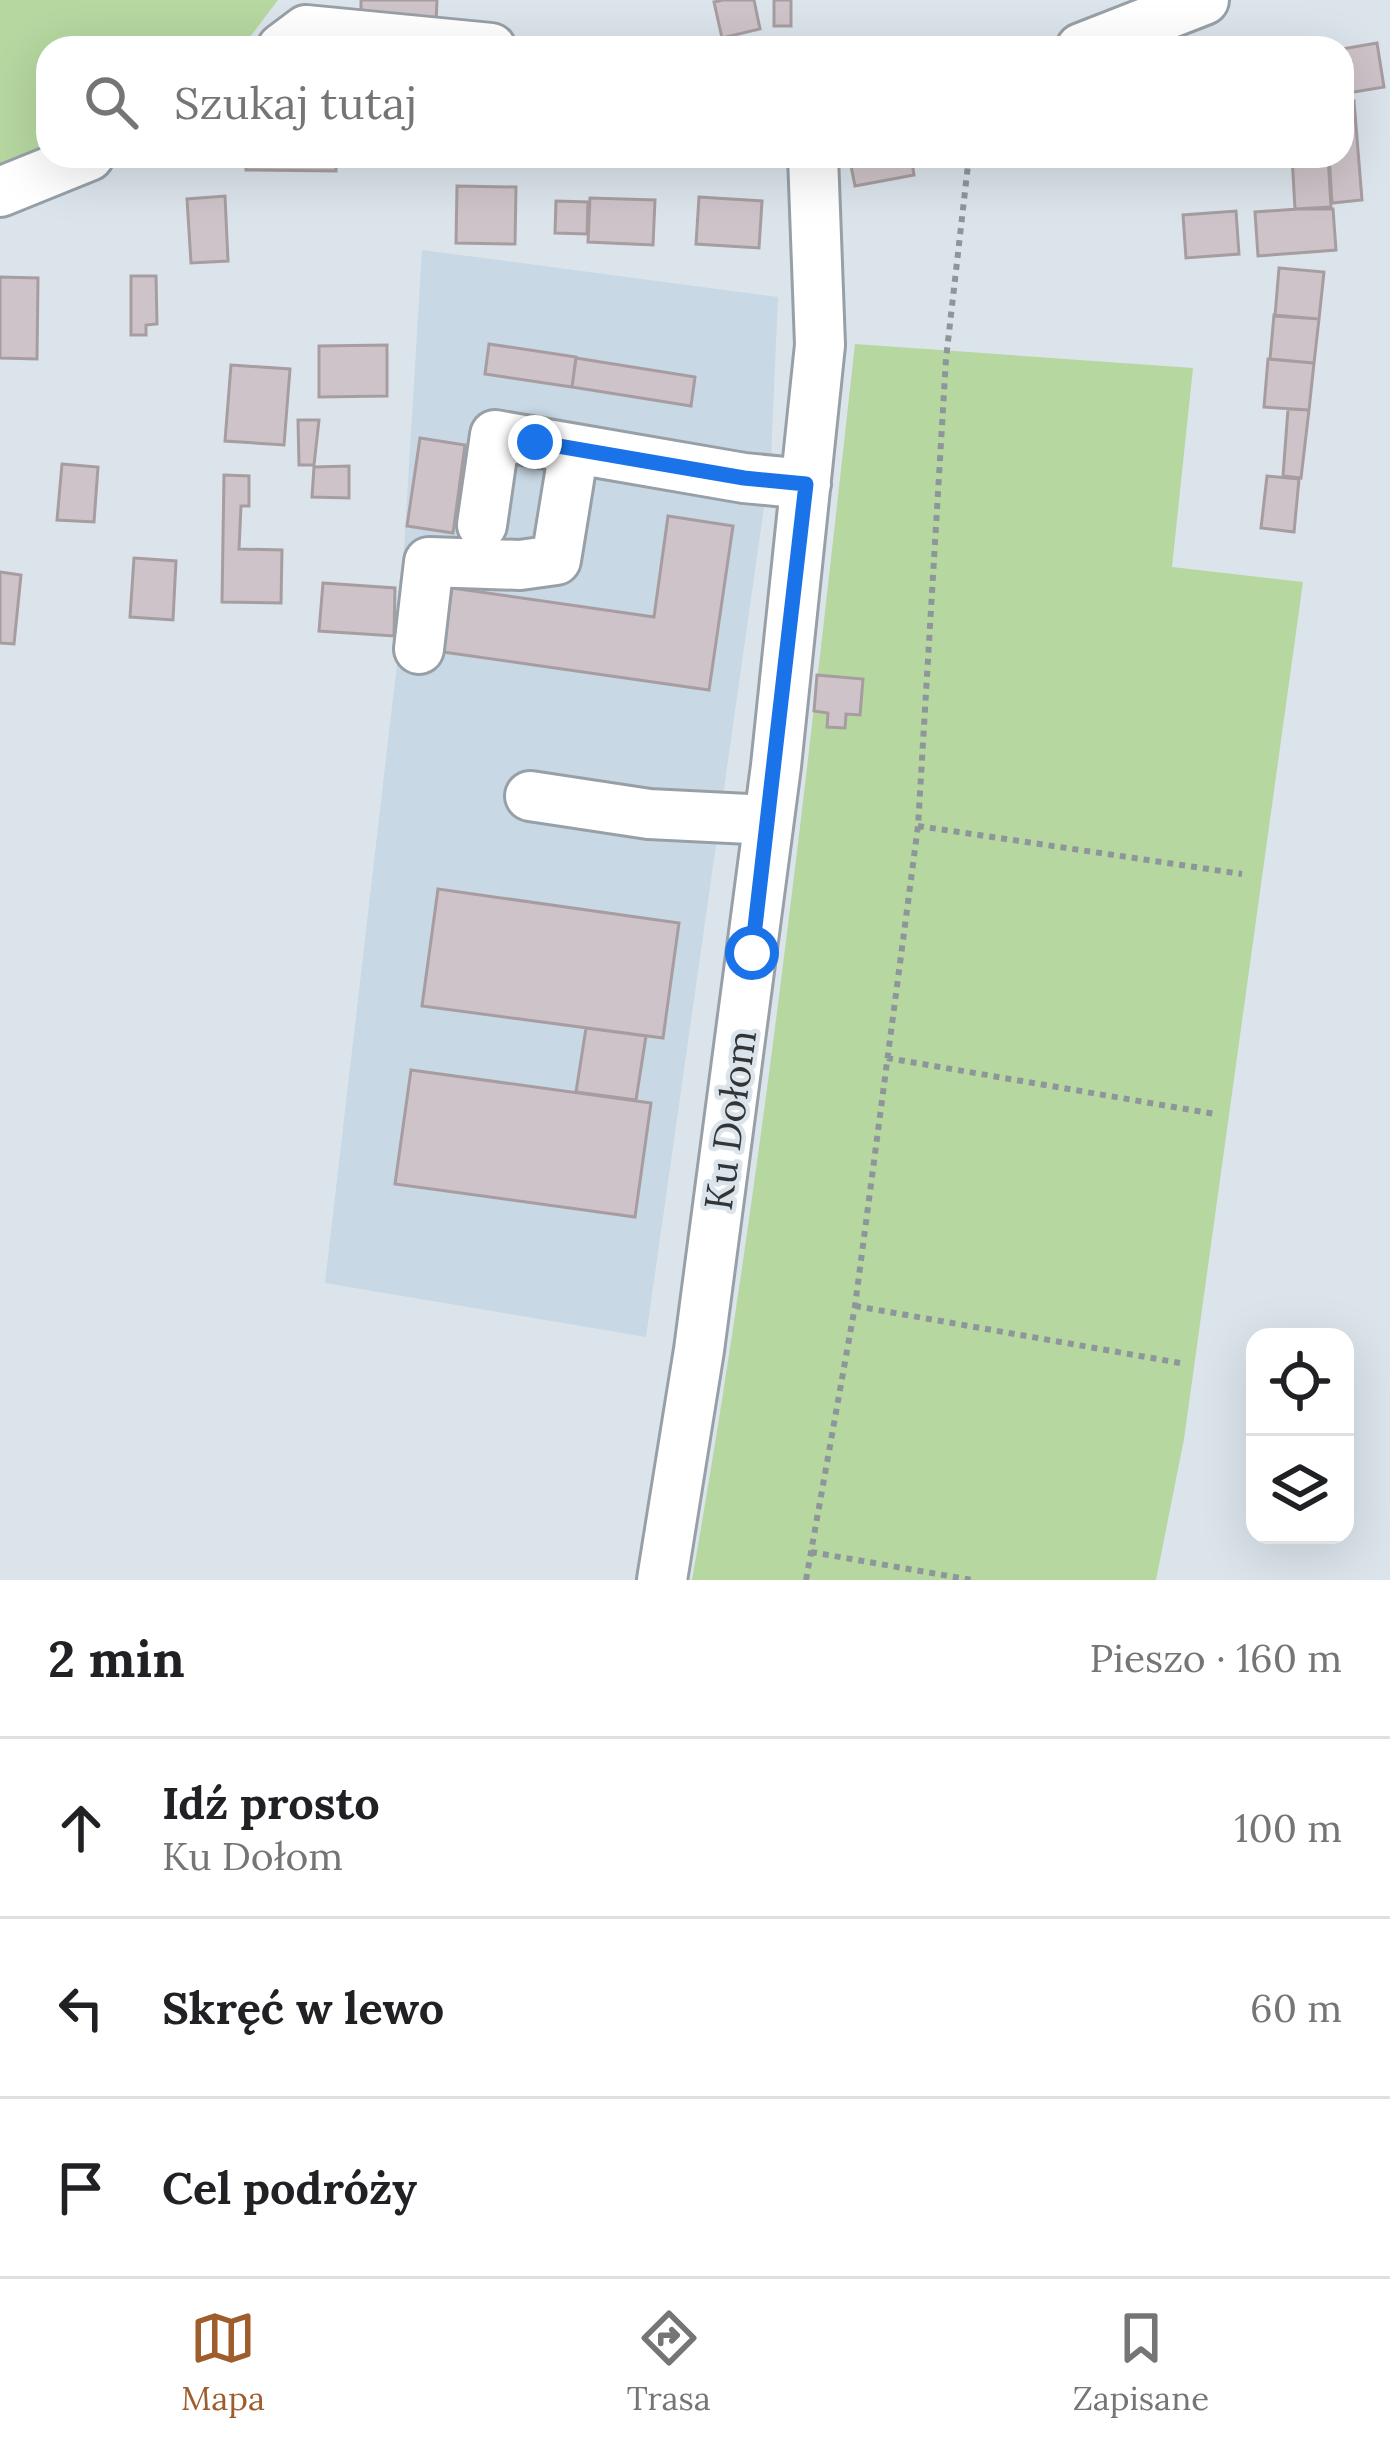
<!DOCTYPE html>
<html lang="pl">
<head>
<meta charset="utf-8">
<style>
  body { margin:0; font-family:Lora,serif; background:#f2f2f2; color:#202124 }
  .controls { position:absolute; right:36px; bottom:36px; display:grid; overflow:hidden; border-radius:24px; box-shadow:0 12px 48px #0002 }
  .controls button { width:108px; height:108px; display:grid; place-items:center; padding:0; border:0; border-bottom:3px solid #e0e0e0; background:#fff; color:#202124; font:60px sans-serif }
  .stop { position:absolute; width:36px; height:36px; margin:-27px; border:9px solid #1a73e8; border-radius:50%; background:#fff }
  .stop.end { background:#1a73e8; border-color:#fff; box-shadow:0 3px 12px #0008 }
  .list { margin:0; padding:0; list-style:none }
  h2 { display:flex; justify-content:space-between; align-items:center; height:156px; margin:0; padding:0 48px; font-size:51px }
  h2 small { font-size:39px; font-weight:400; color:#757577 }
  .list li { display:grid; grid-template-columns:78px 1fr auto; gap:36px; align-items:center; box-sizing:border-box; height:180px; padding:0 48px; border-top:3px solid #e0e0e0 }
  .list b { display:block; font-size:45px; white-space:nowrap }
  .list p { margin:0; font-size:39px; white-space:nowrap; color:#757577 }
  .list em { font-size:39px; font-style:normal; color:#757577 }
  .icon { flex:none; width:66px; height:66px; fill:none; stroke:currentColor; stroke-width:2; stroke-linecap:round; stroke-linejoin:round }
  .map { position:relative; flex:none; width:1390px; height:1580px; overflow:hidden }
  .search { position:absolute; background:#fff; box-shadow:0 12px 48px #0002; left:36px; right:36px; top:36px; height:132px; display:flex; align-items:center; gap:30px; box-sizing:border-box; padding:0 42px; border-radius:36px; color:#757577; font-size:45px }
  .sheet { height:696px; background:#fff }
  nav { display:flex; justify-content:space-around; align-items:center; box-sizing:border-box; height:168px; border-top:3px solid #e0e0e0; background:#fff; font-size:33px; color:#757577 }
  nav a { display:grid; justify-items:center; gap:6px }
  nav .on { color:#a05d2c }
  .map>svg:first-child { display:block }
</style>
</head>
<body>
<div class="map">
<svg width="1390" height="1580" viewBox="0 0 1390 1580">
  <rect width="100%" height="100%" fill="#dbe4eb"/>
  <path fill="#c8d8e4" d="M422,250L778,297L771,458L646,1337L325,1283L397,664Z"/>
  <path fill="#b6d7a0" d="M0,0H278L247,41L237,48H48V148L0,167Z
    M855,344L1193,368L1172,567L1303,582L1184,1439L1156,1580H692C764,1171 809,756 855,344Z"/>
  <path fill="#cdc3c8" stroke="#a79da1" stroke-width="3" d="M361,0H437L436,24L361,21Z
    M723,0H754L760,29L722,38L714,2Z
    M774,0H791V26H774Z
    M1377,43L1384,87L1342,94V49Z
    M1354,101L1362,200L1332,203L1329,156H1342V103Z
    M246,156H336V171L246,170Z
    M849,156H911L914,175L855,186Z
    M1292,156H1328L1331,207L1295,209Z
    M457,186L516,187L515,244L456,243Z
    M225,196L228,261L191,263L187,199Z
    M699,197L762,201L759,248L696,244Z
    M590,198L655,200L653,245L588,242Z
    M556,201L588,202L587,234L555,233Z
    M1298,209H1333L1336,250L1258,256L1255,212Z
    M1236,211L1239,254L1186,258L1183,215Z
    M1279,268L1324,272L1319,319L1275,316Z
    M131,276H156L157,324L146,325V335H131Z
    M0,277L38,278L37,359L0,358Z
    M1274,315L1319,319L1314,363L1270,359Z
    M489,344L576,357L572,387L485,374Z
    M387,345V396L319,397V346Z
    M576,358L695,377L691,406L572,387Z
    M1268,359L1314,363L1309,410L1264,407Z
    M231,365L290,369L284,445L225,441Z
    M1288,409L1309,410L1301,478L1283,476Z
    M298,420H319L314,465H299Z
    M420,438L465,445L453,533L407,526Z
    M62,464L98,467L94,522L57,520Z
    M349,466V498L312,497L314,467Z
    M224,475L249,476V506H241L239,549L282,550L281,603L222,602Z
    M1267,476L1299,479L1294,532L1261,528Z
    M668,516L733,526L709,690L443,652L452,588L654,617Z
    M134,558L176,561L173,620L130,617Z
    M0,572L21,575L14,644L0,643Z
    M323,583L395,588L394,636L319,631Z
    M817,675L863,679L860,715L846,714L845,728L827,727L828,713L814,711Z
    M438,889L679,923L663,1038L422,1006Z
    M586,1028L646,1036L636,1100L576,1092Z
    M411,1070L651,1103L635,1217L395,1184Z"/>
  <g fill="none" stroke-linecap="round" stroke-linejoin="round">
    <g stroke="#98a0a7" stroke-width="54">
      <path id="minor" d="M282,48L306,30L491,48
        M1081,48L1204,0
        M0,192L89,156
        M482,525L495,435L744,478L806,484
        M419,649L429,562L520,565L556,560L574,449
        M530,796L649,814L769,820
        M662,1580L699,1350L776,766L820,345L813,156"/>
    </g>
    <path stroke="#8f969b" stroke-width="6" stroke-dasharray="6 6" stroke-linecap="butt" d="M918,826L1242,874
      M887,1058L1215,1114
      M855,1306L1186,1364
      M811,1552L972,1580
      M806,1580L855,1306L918,826L946,359L969,156"/>
    <use href="#minor" stroke="#fff" stroke-width="48"/>
  </g>
  <g fill="none" stroke-linecap="round" stroke-linejoin="round">
    <path stroke="#1a73e8" stroke-width="15" d="M535,442L744,478L806,484L752,953"/>
  </g>
  <g text-anchor="middle" stroke-width="9" stroke-linejoin="round" paint-order="stroke">
    <g font-size="39" fill="#323538" stroke="#dbe4eb">
      <text transform="translate(730 1120) rotate(-82)" y="14">Ku Dołom</text>
    </g>
  </g>
</svg>
<div class="controls">
<button><svg class="icon" aria-label="locate" viewBox="0 0 24 24"><circle cx="12" cy="12" r="6"/><path d="M12 2v4M12 18v4M2 12h4M18 12h4"/></svg></button>
<button><svg class="icon" aria-label="layers" viewBox="0 0 24 24"><path d="M12 4l9 5-9 5-9-5zM3 14l9 5 9-5"/></svg></button>
</div>
<div class="stop" style="left:752px;top:953px"></div>
<div class="stop end" style="left:535px;top:442px"></div>
<div class="search"><svg class="icon" aria-label="search" viewBox="0 0 24 24"><circle cx="10" cy="10" r="6"/><path d="M15 15l6 6"/></svg>Szukaj tutaj</div>
</div>
<section class="sheet">
<h2>2 min<small>Pieszo · 160 m</small></h2>
<ul class="list">
<li><svg class="icon" aria-label="ahead" viewBox="0 0 24 24"><path d="M12 20V5M6 11l6-6 6 6"/></svg><div><b>Idź prosto</b><p>Ku Dołom</p></div><em>100 m</em></li>
<li><svg class="icon" aria-label="left" viewBox="0 0 24 24"><path d="M17 20v-9H6M10 6l-5 5 5 5"/></svg><div><b>Skręć w lewo</b></div><em>60 m</em></li>
<li><svg class="icon" aria-label="arrive" viewBox="0 0 24 24"><path d="M6 21V4h12l-3 4 3 4H6"/></svg><div><b>Cel podróży</b></div></li>
</ul>
</section>
<nav>
<a class="on"><svg class="icon" aria-label="map" viewBox="0 0 24 24"><path d="M3 6l6-2 6 2 6-2v14l-6 2-6-2-6 2zM9 4v14M15 6v14"/></svg>Mapa</a>
<a><svg class="icon" aria-label="directions" viewBox="0 0 24 24"><path d="M12 3l9 9-9 9-9-9zM9 14v-3h6M13 9l2 2-2 2"/></svg>Trasa</a>
<a><svg class="icon" aria-label="saved" viewBox="0 0 24 24"><path d="M7 4h10v16l-5-4-5 4z"/></svg>Zapisane</a>
</nav>
</body>
</html>
